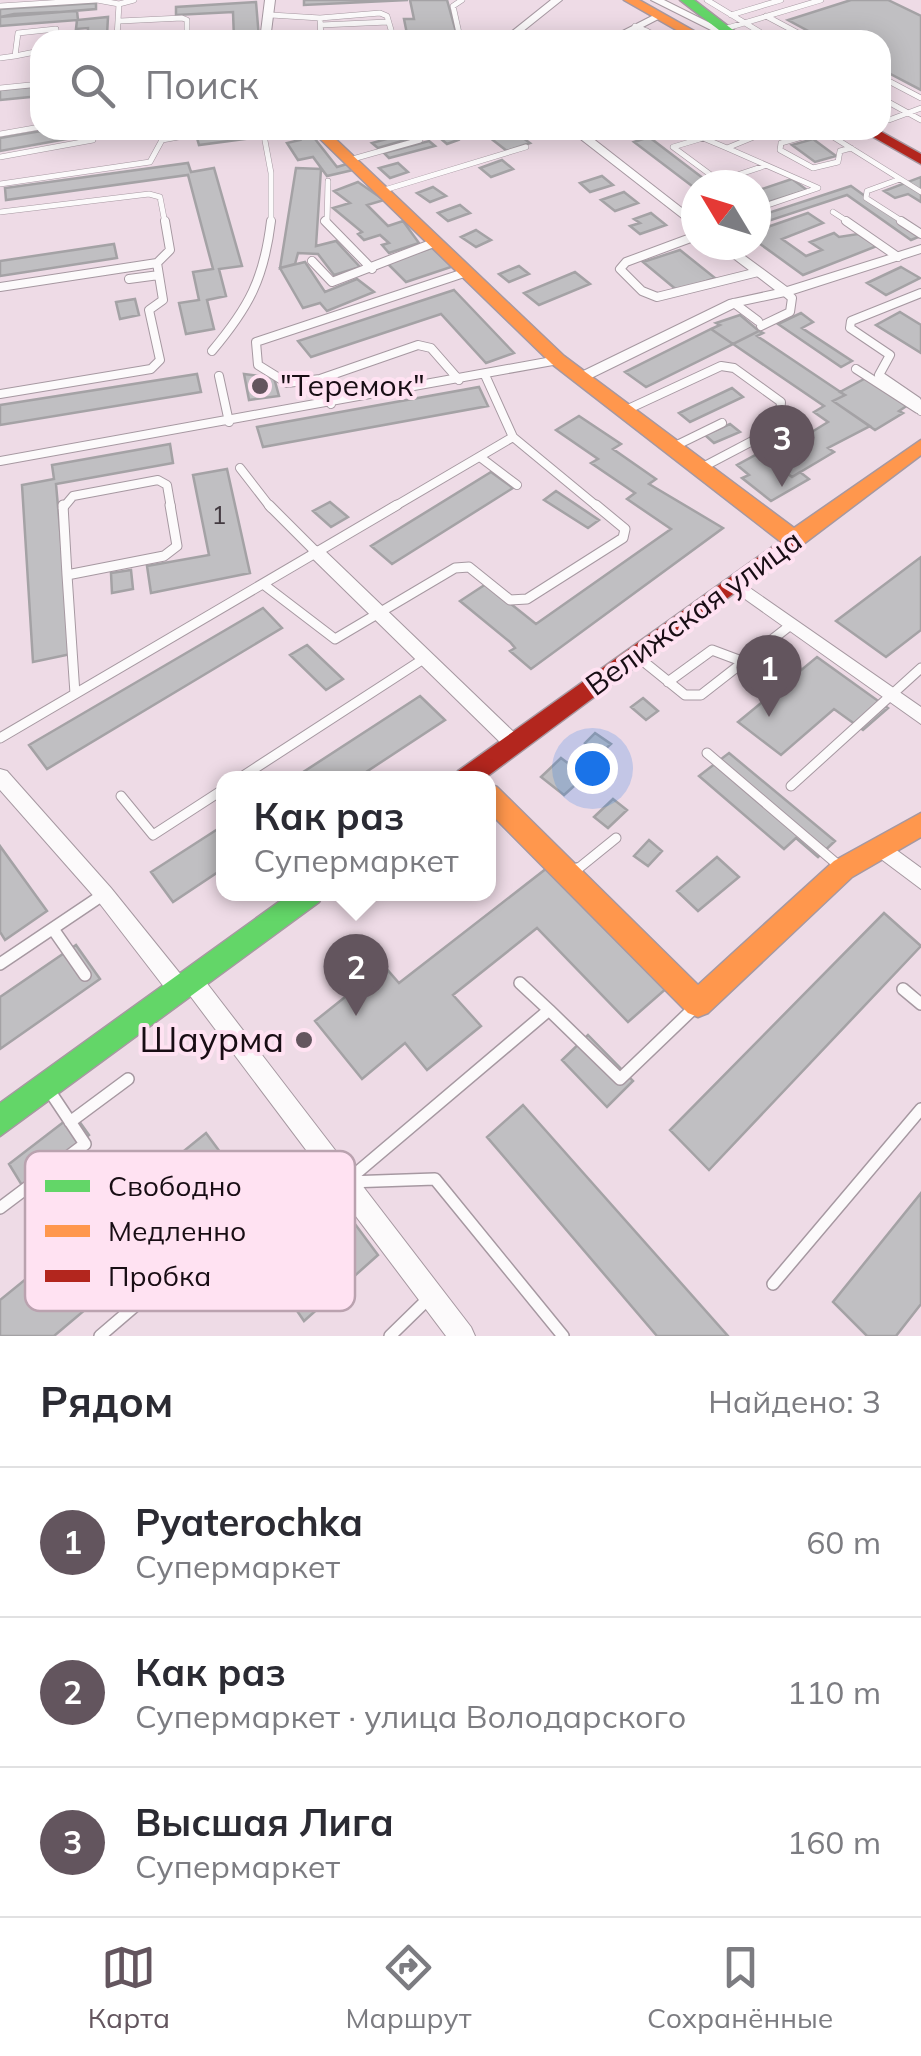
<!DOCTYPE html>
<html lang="ru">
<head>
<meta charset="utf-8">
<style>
  body { margin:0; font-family:Mulish,sans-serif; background:#f7f7f7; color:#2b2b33 }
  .compass { position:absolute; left:681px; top:170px; width:90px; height:90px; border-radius:50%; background:#fff; box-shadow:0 5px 25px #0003; rotate:308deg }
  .you { position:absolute; left:592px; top:768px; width:35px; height:35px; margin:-25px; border:8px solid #fff; border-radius:50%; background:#1a73e8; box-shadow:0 0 0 15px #1a73e833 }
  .badge { display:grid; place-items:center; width:65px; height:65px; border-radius:50%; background:#63555e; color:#fff; font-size:32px; font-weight:700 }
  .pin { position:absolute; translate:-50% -82px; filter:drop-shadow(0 2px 5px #0008) }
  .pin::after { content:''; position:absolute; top:52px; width:35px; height:30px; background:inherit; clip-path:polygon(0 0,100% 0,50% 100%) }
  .popup { position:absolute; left:216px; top:771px; width:280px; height:130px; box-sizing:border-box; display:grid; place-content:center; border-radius:20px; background:#fff; filter:drop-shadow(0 2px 8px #0005); font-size:32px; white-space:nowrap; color:#7c7c81 }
  .popup b { font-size:38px; color:#2b2b33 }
  .popup::after { content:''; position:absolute; left:50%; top:100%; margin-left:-20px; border:20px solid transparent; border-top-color:#fff }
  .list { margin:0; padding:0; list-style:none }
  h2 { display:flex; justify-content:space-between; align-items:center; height:130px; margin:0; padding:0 40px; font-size:42px }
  h2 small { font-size:32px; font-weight:400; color:#7c7c81 }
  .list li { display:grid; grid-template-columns:65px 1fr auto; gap:30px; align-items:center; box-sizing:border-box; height:150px; padding:0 40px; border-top:2px solid #e1e1e2 }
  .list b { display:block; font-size:38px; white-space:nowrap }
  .list p { margin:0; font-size:32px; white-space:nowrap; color:#7c7c81 }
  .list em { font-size:32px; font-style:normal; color:#7c7c81 }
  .icon { flex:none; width:55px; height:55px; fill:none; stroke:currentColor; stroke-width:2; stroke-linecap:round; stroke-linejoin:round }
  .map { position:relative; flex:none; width:921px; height:1336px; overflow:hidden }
  .search { position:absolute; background:#fff; box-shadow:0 5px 25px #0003; left:30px; right:30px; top:30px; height:110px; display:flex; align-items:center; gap:25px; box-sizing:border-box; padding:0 35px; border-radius:30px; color:#7c7c81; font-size:38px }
  .sheet { height:580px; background:#fff }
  nav { display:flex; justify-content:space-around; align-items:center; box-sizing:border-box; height:140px; border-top:2px solid #e1e1e2; background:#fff; font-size:28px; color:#7c7c81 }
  nav a { display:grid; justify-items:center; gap:5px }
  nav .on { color:#63555e }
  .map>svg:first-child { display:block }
</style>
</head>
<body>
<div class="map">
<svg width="921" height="1336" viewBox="0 0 921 1336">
  <rect width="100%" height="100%" fill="#eedbe6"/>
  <path fill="#c0bfc2" stroke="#a4a2a5" stroke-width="2.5" d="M304,0H408L304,5Z
    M410,0H447L456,32L452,36L408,39L404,19H414Z
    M851,0H888L921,16V90L881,69V40H825L788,20Z
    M256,2L259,38L234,39L233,12L176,15V7Z
    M96,3V9L0,17V9Z
    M77,11L78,20L108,17L107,35L88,36V28L76,29L77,20L0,26V17L14,14Z
    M40,86V96L0,100V90Z
    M47,130H80L83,136L0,151V138Z
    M259,130L267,136L199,145L197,138Z
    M293,130H308L337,167L347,164L353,170L327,176L313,157L298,160L287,143L300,140Z
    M419,130H446L458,140L447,144L433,132L378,148L372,143Z
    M480,130H512L530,143L507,151Z
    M649,137L712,185H696V189L634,142Z
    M813,139L836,156L815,162L792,145Z
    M429,141L435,146L389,158L384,153Z
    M502,160L513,169L491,177L480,168Z
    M188,163L191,172L214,168L242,266L219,269L226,296L207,300L214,329L186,334L179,303L199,300L193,272L213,269L188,175L6,200L5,188Z
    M398,163L408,172L390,178L379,168Z
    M296,168L321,169L316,246L336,241L360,267L334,275L318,254L298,253L295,264L280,268Z
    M602,176L613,185L590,192L580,183Z
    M921,177V202L908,194L895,198L884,191Z
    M792,179L807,190L756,206V191Z
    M358,182L384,200L367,205L388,226L403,221L419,243L389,253L382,245L389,243L380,235L364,240L358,234L362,232L333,208L350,203L334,191Z
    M851,186L921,236L911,240L847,195L756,225V217Z
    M433,187L446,196L430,202L417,193Z
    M624,192L638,203L615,211L601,200Z
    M460,205L470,213L448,221L438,213Z
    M651,213L666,225L640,234L630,226L640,223L634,219Z
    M808,213L823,223L782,239L806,256L822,250L810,242L834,233L839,237L858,234L877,246L803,275L756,241V231Z
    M476,230L491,240L476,247L461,237Z
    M114,244L117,258L0,276V261Z
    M434,247L454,266L406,282L387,263Z
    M680,250L715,278L678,291L643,262Z
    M305,262L325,292L357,279L374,292L327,311L320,303L303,308L280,268Z
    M519,266L529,274L509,282L499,274Z
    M901,267L920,278L886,295L867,283Z
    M575,272L590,284L539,305L524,293Z
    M454,290L514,353L486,363L441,314L311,357L298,341Z
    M135,299L139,315L120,319L116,302Z
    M900,312L921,325V353L876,325Z
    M801,313L813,322L802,328L852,361L841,367L778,324Z
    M740,315L759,331L733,344L711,329L720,325L716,323Z
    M711,329L733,344L646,387L625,372Z
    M759,331L763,333L757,336L845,395L833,401L870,426L828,448L834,452L792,477L768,459L828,422L814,412L824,406L733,344Z
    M197,374L201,392L0,425V405Z
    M244,374L274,378L279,396L249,400Z
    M866,378L908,405L899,411L903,413L875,430L833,401L845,395L840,392Z
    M479,387L488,406L263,447L257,427Z
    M732,388L743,397L690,422L679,413Z
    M579,416L621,444L613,449L656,479L649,484L723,528L531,669L510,651L515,648L510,642L460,601L486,584L536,624L671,529L627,499L635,493L591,463L598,459L556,430Z
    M730,424L740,432L714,443L705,435Z
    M170,444L173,463L56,484L71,654L33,662L22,485L54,479L52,465Z
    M759,453L792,477L800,472L809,479L771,501L742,478L749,475L737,465Z
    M227,469L250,573L151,593L147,566L209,555L193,475Z
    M491,472L513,488L392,564L371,546Z
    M556,491L599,520L588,528L544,500Z
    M330,502L348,517L331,527L313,511Z
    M921,557V630L886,657L836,621Z
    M131,570L133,589L112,593L111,573Z
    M263,608L282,628L47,769L29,745Z
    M307,645L343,679L326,690L290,655Z
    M817,657L888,708L863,730L834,709L781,755L738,722Z
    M420,696L445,720L357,778H294Z
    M643,698L658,711L646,720L631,707Z
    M595,733L611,744L600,754L585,743Z
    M729,753L835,841L818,857L796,838L784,849L699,776Z
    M561,758L585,776L564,795L541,777Z
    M613,799L627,810L608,828L594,817Z
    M224,825V868L173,902L151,872Z
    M649,840L662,851L648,866L634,856Z
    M0,846L47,911L5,940L0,932Z
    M717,857L739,877L698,911L677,891Z
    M547,868L668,987L628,1022L537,928L453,995L481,1026L427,1070L405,1043L362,1079L315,1021L384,966L399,983Z
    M884,913L921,946L709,1170L670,1130Z
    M76,945L100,979L0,1049V997Z
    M588,1035L633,1081L607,1107L562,1060Z
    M523,1105L728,1336H657L487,1137Z
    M74,1114L89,1135L23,1187L9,1164Z
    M206,1133L240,1179L54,1336H0V1300Z
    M326,1185L378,1255L304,1321L253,1246Z
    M921,1193V1304L896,1336H867L833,1302Z"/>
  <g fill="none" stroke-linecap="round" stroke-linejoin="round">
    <g stroke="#a698a1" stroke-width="6">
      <path id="lane-far3" d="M97,0L119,4L117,37L110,40
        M707,0L773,40
        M119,4L134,0
        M0,6L96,0
        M271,15L320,18L321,40
        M731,15L781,0
        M766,16L811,40
        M320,18L380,13L387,16L394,40
        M120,21L182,18L187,20V40
        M321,25L388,22
        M635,26L667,40
        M724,29L821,0
        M448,40L459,33L453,6L462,0
        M631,40L647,31
        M15,56L40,51
        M0,58L15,56L18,33L56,29L57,40
        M881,77L921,98
        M0,88L40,84
        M881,98L921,120
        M889,120L921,108
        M263,130L271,173V223
        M822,130L921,192
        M0,134L40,127
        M781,143L780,150L813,168L838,162L840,151L851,148
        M781,143L823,131
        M727,148L818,188L756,209
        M0,157L93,140
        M349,160L420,140
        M764,166L719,181L673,147L703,138L727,148L771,130
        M900,179L867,191L866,198L905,223
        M0,184L150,162L162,140L217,130
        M381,191L526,147
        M0,212L149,194L160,197L165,223
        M833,212L850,223
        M327,223L328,181"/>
    </g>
    <g stroke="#a698a1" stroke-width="10">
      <path id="lane-far2" d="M325,221L372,269
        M846,221L898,257
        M901,221L921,234
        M696,236L626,262L620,269L642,291L657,297L758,272
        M312,261L332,282L436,242
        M129,279L159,275
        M0,287L157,263L170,250L165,221
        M921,293L851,321L850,328L890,355L879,375L917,401L921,411
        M734,303L758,321
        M761,326L790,312L792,298L785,292
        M212,351C249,307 264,279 271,221
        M856,369L918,409
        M485,375L513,437L599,508
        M219,376L229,422
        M320,379L331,404
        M459,380L431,348L418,345L320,379L287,383L258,365L256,342L467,272
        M0,394L151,369L160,360L149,310L163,300L157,263
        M626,410L721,366L734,368L781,402L779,427L701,468
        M675,446L722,423
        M480,457L517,485
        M0,461L558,360
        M240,468L271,508
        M63,508L73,496L158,480L167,485L171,508
        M392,508L513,437"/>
    </g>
    <g stroke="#a698a1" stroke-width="11">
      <path id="lane-far1" d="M63,505L67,575
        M269,505L316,552
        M67,575L75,694
        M67,575L164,556L177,546L170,505
        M263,584L335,639L455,568L469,567L510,600L527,599L623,538L625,529L596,505
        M638,657L685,695H701L792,624
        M668,682L712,650L744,662
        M0,738L397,505
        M707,753L837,864
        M240,778L425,658
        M791,786L921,668
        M121,796L153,835L224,789
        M574,872L616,838"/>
    </g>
    <g stroke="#a698a1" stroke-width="14">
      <path id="lane" d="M572,873L577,869
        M53,929L85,975
        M0,964L104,894
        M520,983L549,1010
        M903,989L921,1004
        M70,1122L128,1079
        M347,1181L549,1010L620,1079L693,1009
        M348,1182L435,1179L563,1336
        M0,1208L85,1144L51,1093
        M773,1284L921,1109
        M100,1336L318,1149
        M390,1336L431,1296"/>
    </g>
    <g stroke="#a698a1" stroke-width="2">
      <path id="street" d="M265,0H275L270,40H260Z
        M551,0H562L512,40H501Z
        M651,0H664L734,35L725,37Z
        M656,14L664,16L618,40H605Z
        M569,130H582L696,219V229Z
        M716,245H730L787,287L921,245V253L790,295L738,306L585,381H575V375L729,300L775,290Z
        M316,546L322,548L521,739L523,744L521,749L514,752L507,749L310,556L308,552Z
        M734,577L921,707V724L728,587L726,583Z
        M0,769L7,771L111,888L182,976L191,970L199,973L471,1327L475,1336H446L188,993L179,999L171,996L97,900L0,790Z
        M880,838L921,868V889L873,853L870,847L873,841Z"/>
    </g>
    <g stroke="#a698a1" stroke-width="3">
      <path id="fast" d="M680,0H694L746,40H732Z
        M290,894H323L319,902L0,1136V1103Z"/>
    </g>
    <g stroke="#a698a1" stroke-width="3">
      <path id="slow" d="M624,0H639L710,40H694Z
        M311,130H326L564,356L794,528L921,440V455L802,545H785L552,364Z
        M488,784L497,787L698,985L834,861L921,813V837L852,877L708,1013L698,1017L688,1013L488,811Z"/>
    </g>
    <g stroke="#a698a1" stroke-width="3">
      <path id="jam" d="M861,130H878L921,154V164Z
        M792,533L799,535L802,540L799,545L485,778H455L458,771Z"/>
    </g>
    <use href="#lane-far3" stroke="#fcfafb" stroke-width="5"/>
    <use href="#lane-far2" stroke="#fcfafb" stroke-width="8"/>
    <use href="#lane-far1" stroke="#fcfafb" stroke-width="9"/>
    <use href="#lane" stroke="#fcfafb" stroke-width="11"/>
    <use href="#street" fill="#fcfafb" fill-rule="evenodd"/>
    <use href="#fast" fill="#63d668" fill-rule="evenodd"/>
    <use href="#slow" fill="#ff974d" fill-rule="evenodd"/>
    <use href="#jam" fill="#b3261e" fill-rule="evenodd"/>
  </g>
  <g fill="#63555e" stroke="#ffe2f2" stroke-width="4">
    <circle cx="260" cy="386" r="10"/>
    <circle cx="304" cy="1040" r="10"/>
  </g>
  <g text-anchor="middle" stroke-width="8" stroke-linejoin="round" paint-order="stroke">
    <g font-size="25" fill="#423a40">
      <text x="219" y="524">1</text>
    </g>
    <g font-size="30" fill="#180d14" stroke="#ffe2f2" text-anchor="start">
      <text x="280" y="396">"Теремок"</text>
    </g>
    <g font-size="30" fill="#180d14" stroke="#ffe2f2">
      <text transform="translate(694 613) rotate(-36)" y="10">Велижская улица</text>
    </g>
    <g font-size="35" fill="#180d14" stroke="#ffe2f2" text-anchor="end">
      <text x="284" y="1052">Шаурма</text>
    </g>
  </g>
  <rect x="25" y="1151" width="330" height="160" rx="15" fill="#ffe2f2" stroke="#baa2af" stroke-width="2.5"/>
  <rect x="45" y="1180" width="45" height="12" fill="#63d668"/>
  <rect x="45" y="1225" width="45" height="12" fill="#ff974d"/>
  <rect x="45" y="1270" width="45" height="12" fill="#b3261e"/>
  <g font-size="28" fill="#180d14">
    <text x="108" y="1196">Свободно</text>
    <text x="108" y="1241">Медленно</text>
    <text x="108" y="1286">Пробка</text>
  </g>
</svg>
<svg class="compass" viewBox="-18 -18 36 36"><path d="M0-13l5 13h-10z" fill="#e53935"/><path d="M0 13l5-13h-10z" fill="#7c7c81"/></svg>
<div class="you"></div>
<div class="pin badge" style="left:769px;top:717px">1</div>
<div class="pin badge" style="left:356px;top:1016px">2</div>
<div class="popup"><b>Как раз</b>Супермаркет</div>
<div class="pin badge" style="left:782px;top:487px">3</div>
<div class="search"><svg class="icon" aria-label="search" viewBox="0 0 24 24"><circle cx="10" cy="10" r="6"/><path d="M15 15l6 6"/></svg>Поиск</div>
</div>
<section class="sheet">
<h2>Рядом<small>Найдено: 3</small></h2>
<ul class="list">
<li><span class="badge">1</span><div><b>Pyaterochka</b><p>Супермаркет</p></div><em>60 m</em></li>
<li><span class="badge">2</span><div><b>Как раз</b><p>Супермаркет · улица Володарского</p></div><em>110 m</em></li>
<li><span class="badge">3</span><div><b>Высшая Лига</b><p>Супермаркет</p></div><em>160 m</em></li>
</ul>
</section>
<nav>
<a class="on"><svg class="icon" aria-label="map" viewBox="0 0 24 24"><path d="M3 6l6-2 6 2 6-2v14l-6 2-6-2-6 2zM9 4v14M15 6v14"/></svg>Карта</a>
<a><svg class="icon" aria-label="directions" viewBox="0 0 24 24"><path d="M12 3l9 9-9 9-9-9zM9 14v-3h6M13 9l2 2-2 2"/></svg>Маршрут</a>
<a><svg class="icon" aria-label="saved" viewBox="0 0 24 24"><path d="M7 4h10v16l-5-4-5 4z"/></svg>Сохранённые</a>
</nav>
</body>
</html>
